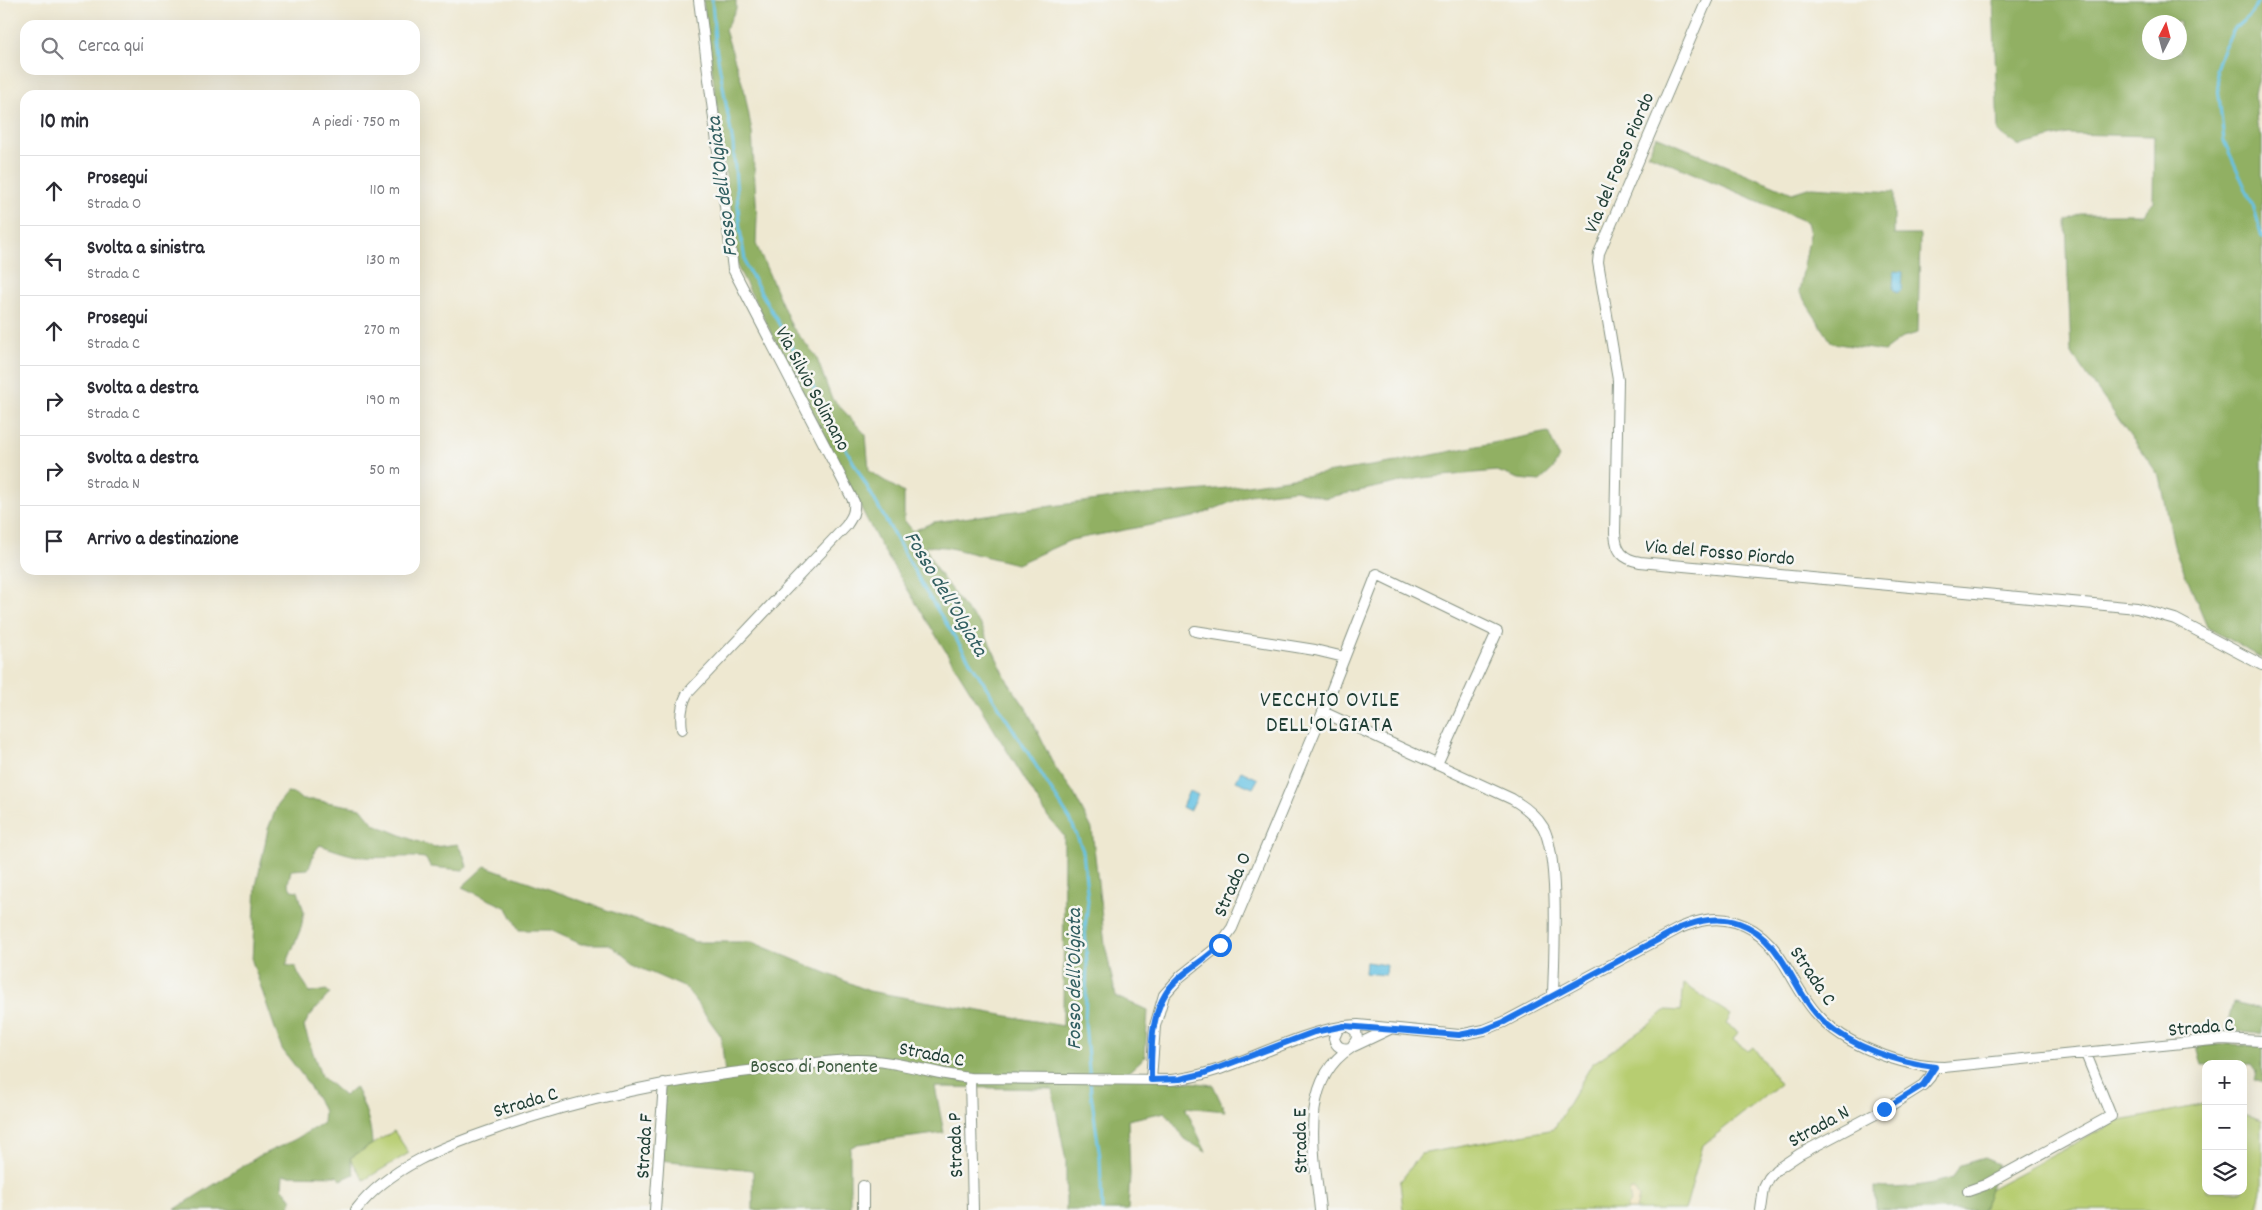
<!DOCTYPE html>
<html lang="it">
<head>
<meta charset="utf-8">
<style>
  body { margin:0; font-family:Dekko,sans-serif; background:#f2f2f3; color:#2b2b33 }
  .controls { position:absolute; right:15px; bottom:15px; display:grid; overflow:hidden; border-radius:10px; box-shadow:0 5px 20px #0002 }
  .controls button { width:45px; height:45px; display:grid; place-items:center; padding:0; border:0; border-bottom:1px solid #e1e1e2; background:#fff; color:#2b2b33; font:25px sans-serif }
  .compass { position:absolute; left:2142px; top:15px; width:45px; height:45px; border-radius:50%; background:#fff; box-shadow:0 5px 20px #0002; rotate:6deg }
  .stop { position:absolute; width:15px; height:15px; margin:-11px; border:4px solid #1a73e8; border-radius:50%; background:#fff }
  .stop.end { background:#1a73e8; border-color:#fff; box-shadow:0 1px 5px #0008 }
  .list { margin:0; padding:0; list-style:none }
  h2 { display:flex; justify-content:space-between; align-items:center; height:65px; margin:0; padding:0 20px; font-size:21px }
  h2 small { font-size:16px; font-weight:400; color:#7c7c81 }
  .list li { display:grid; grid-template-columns:32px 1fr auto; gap:15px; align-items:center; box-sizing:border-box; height:70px; padding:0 20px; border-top:1px solid #e1e1e2 }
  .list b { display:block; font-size:19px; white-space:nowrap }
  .list p { margin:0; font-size:16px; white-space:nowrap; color:#7c7c81 }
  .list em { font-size:16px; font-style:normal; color:#7c7c81 }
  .icon { flex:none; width:28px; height:28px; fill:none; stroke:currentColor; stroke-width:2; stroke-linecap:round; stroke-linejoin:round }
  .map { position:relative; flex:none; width:2262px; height:1210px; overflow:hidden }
  .search { position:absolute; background:#fff; box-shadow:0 5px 20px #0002; left:20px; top:20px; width:400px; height:55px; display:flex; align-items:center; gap:12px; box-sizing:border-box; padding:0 18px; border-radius:15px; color:#7c7c81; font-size:19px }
  .panel { position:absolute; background:#fff; box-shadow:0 5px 20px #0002; left:20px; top:90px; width:400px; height:485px; border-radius:15px }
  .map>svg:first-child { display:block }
</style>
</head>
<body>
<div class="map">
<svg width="2262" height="1210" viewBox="0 0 2262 1210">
  <rect width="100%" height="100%" fill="#f6f6f2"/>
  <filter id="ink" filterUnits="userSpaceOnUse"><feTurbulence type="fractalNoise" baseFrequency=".02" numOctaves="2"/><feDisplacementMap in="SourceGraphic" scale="10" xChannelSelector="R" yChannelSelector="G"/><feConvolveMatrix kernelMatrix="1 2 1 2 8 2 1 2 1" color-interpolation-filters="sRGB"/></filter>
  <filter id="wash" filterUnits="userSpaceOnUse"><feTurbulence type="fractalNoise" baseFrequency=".0096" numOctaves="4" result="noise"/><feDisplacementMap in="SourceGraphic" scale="20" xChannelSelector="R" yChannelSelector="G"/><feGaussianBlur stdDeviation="1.12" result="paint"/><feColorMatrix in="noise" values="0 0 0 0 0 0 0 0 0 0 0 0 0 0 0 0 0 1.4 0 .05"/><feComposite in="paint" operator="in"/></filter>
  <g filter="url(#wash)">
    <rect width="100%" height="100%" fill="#eee8d1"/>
    <path fill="#b7cd71" stroke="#6b8552" d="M1684,984L1731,1015L1726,1024L1738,1032L1733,1040L1748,1051L1753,1047L1780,1084L1703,1145L1685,1210H1403L1400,1182L1421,1154L1554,1129L1592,1064L1650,1024L1666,1010L1681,1011Z
      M2206,1104V1191H2243V1114L2262,1120V1191L2257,1210H1950L2116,1122Z
      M394,1131L409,1153L364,1180L350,1158Z"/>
    <path fill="#91b063" stroke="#58764c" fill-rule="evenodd" d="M703,0H736V9L725,30L744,89L752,132L757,217L756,244L792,327L816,356L831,397L866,435L869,471L904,493V520L913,531L934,522L1112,498L1228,488L1397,462L1548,432L1559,457L1553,469L1540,481L1519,479L1497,471L1421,478L1325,498L1295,490L1249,495L1194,517L1071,540L1017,564L946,547L925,546L936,569L962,605L981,625L1008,682L1026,708L1055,767L1073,792L1092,829L1105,945L1116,997L1148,1010L1145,1057L1126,1074L1213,1085L1225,1111L1185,1107L1206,1152L1185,1139L1165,1112L1128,1120L1130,1174L1128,1210H1066V1161L1052,1089L935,1087L944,1133L857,1144L850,1148V1210H753V1170L661,1160L664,1083L725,1074L721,1036L686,988L638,967L609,944H581L550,930H519L507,908L462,887L485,866L695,942H752L869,991L1063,1026L1064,836L1048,817L879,543L738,268Z
      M1993,0H2262V65L2255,95L2257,125L2262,137V658L2208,628L2175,550L2160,477L2071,353L2066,221L2080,214H2143L2153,202L2154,136L2067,134L2018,146L1998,132ZM2150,22H2180V52H2150Z
      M1656,136L1792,193L1811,187L1894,192V235H1920L1918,333L1903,337L1884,351L1832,343L1799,292L1810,234L1807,222L1648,154Z
      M287,793L295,794L302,800H315L361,808L374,824L413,840L435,847L457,844L464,856L467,867L463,870L431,867L425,858C405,855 385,859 366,857C350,856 335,850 320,845C310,856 314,859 308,869L291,870L288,883L291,890L298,891L304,912L301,928L286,965L296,967C299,978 306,983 310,993L326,990L330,993L308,1018L304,1027L321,1076L344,1096L355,1087C365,1106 371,1123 372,1144L350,1158L354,1174L341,1180L337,1176L283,1175L282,1187L292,1200L288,1210H174L259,1156L294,1140L323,1123L324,1111L305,1079L282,1049L252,961L256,886L264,849L268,829L278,804Z
      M2233,1002L2262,1009V1034L2226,1031Z
      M2229,1044L2262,1046V1083L2255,1080L2257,1071L2252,1064L2202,1065L2197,1046Z
      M1984,1158L1998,1164L1983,1210H1876L1875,1187C1901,1190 1927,1185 1953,1178L1960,1165Z"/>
    <path fill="#eeda9e" stroke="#868c69" d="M1634,1190L1639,1197L1636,1210H1627V1206L1631,1202L1629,1193L1631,1190Z"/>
    <path fill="#66c3e4" stroke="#42808c" d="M1894,271L1903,272L1902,289L1897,293L1893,289Z
      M1241,771L1258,779L1253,788L1236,781Z
      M1189,791L1198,795L1190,811L1182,807Z
      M1366,962L1386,965L1385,975L1365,973Z"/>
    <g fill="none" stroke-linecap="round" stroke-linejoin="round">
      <path stroke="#66c3e4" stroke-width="3" d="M712,0L715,41L733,144L740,230L746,266L799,359L837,433L925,590L1071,821L1083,851L1088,901L1085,929L1087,963L1085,1022L1091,1093L1100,1157L1102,1210
        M2259,0L2250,15L2235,28L2223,49L2216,69L2224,141L2253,205L2262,237"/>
    </g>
  </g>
  <g filter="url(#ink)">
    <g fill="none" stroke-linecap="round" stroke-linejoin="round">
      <g stroke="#869282" stroke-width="12">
        <path id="minor" d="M1707,0L1599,253L1598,262L1618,380L1615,533C1616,551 1622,559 1640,562L2137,608L2175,619L2262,665
          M1195,631L1315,650L1344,657
          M1323,712L1512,799C1525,807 1536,815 1543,827C1560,858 1554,957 1553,995
          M682,729C680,716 681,706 687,694L846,526C852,517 855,513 854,502L733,269L699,0
          M1348,1026L1356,1031L1357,1039L1351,1048C1342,1050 1336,1047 1334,1038L1338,1029L1344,1026L1358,1025L1459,1035L1484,1030L1504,1022L1680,928C1699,920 1716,916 1735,922C1781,935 1788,982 1817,1014C1844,1045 1902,1067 1944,1067L2222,1039L2262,1041
          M1354,1046L1390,1029
          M970,1078L973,1210
          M1151,1080L1155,1026L1164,995L1181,976L1220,945L1232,928L1323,712L1377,574L1497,632L1437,764
          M1968,1191L1985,1185L2111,1116L2086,1054
          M356,1210C389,1167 445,1146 495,1129C587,1096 685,1077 783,1067C808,1064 833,1060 858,1060C896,1060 932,1074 970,1078L1171,1080C1228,1075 1283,1037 1341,1027
          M655,1210L664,1083
          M863,1210V1186
          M1320,1210C1315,1158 1297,1081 1351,1048
          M1761,1210L1764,1188L1769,1178L1776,1170L1800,1154L1885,1109L1923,1085L1930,1077L1935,1067"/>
      </g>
      <use href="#minor" stroke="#fff" stroke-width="10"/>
    </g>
  </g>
  <g fill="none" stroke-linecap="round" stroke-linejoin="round" filter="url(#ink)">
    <path stroke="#1a73e8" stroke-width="6" d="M1220,945C1206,959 1189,968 1175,982C1150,1006 1151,1048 1151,1080L1180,1079L1202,1074L1314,1032L1344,1026L1459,1035L1484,1030L1504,1022L1680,928C1700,920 1718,916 1739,923C1785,939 1791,991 1824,1022C1854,1048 1897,1062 1935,1067L1923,1085L1884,1109"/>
  </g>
  <g text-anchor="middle" stroke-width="5" stroke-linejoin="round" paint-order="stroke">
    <g font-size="20" fill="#1f3d34" stroke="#f6f6f2">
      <text transform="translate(1618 162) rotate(-67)" y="7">Via del Fosso Piordo</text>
      <text transform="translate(814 388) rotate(62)" y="7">Via Silvio Solimano</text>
      <text transform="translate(1720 551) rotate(5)" y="7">Via del Fosso Piordo</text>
      <text transform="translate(1231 884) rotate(-67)" y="7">Strada O</text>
      <text transform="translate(1814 975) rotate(56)" y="7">Strada C</text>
      <text transform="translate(2201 1026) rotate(-5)" y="7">Strada C</text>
      <text transform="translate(932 1053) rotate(11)" y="7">Strada C</text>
      <text transform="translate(525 1101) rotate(-17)" y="7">Strada C</text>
      <text transform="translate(1818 1125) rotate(-29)" y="7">Strada N</text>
      <text transform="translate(1299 1141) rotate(-91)" y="7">Strada E</text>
      <text transform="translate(954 1145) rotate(-92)" y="7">Strada P</text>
      <text transform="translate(643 1146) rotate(-87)" y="7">Strada F</text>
    </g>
    <g font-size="20" fill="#3d5a40" stroke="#f6f6f2">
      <text x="814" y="1072">Bosco di Ponente</text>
    </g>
    <g font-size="21" font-style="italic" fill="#315e60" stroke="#f6f6f2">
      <text transform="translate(721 187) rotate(-97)" y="7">Fosso dell’Olgiata</text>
      <text transform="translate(947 593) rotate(59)" y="7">Fosso dell’Olgiata</text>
      <text transform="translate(1073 979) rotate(-90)" y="7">Fosso dell’Olgiata</text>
    </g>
    <g font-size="22" letter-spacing="1" fill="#1f3d34" stroke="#f6f6f2">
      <text x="1330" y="706">VECCHIO OVILE<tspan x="1330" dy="25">DELL'OLGIATA</tspan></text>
    </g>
  </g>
</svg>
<div class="controls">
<button>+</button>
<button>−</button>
<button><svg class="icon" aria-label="layers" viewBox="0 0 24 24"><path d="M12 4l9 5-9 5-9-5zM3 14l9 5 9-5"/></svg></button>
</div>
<svg class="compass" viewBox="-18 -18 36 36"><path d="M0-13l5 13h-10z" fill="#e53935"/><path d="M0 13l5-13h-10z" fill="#7c7c81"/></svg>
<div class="stop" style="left:1220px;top:945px"></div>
<div class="stop end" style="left:1884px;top:1109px"></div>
<div class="search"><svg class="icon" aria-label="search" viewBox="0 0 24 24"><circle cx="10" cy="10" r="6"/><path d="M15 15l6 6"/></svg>Cerca qui</div>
<section class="panel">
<h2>10 min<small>A piedi · 750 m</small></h2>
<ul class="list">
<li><svg class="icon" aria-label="ahead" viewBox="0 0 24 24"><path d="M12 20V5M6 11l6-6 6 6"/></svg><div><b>Prosegui</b><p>Strada O</p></div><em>110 m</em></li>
<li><svg class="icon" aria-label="left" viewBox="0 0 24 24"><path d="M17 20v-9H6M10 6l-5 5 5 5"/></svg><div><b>Svolta a sinistra</b><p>Strada C</p></div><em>130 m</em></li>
<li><svg class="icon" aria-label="ahead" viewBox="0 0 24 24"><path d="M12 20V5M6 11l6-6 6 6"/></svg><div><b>Prosegui</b><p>Strada C</p></div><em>270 m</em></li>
<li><svg class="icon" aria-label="right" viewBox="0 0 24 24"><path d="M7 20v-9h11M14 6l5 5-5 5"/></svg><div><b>Svolta a destra</b><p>Strada C</p></div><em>190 m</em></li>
<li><svg class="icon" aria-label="right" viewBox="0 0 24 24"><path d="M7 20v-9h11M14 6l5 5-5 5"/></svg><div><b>Svolta a destra</b><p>Strada N</p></div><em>50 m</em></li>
<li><svg class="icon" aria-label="arrive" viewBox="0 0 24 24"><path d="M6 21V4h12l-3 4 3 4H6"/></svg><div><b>Arrivo a destinazione</b></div></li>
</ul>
</section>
</div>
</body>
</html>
